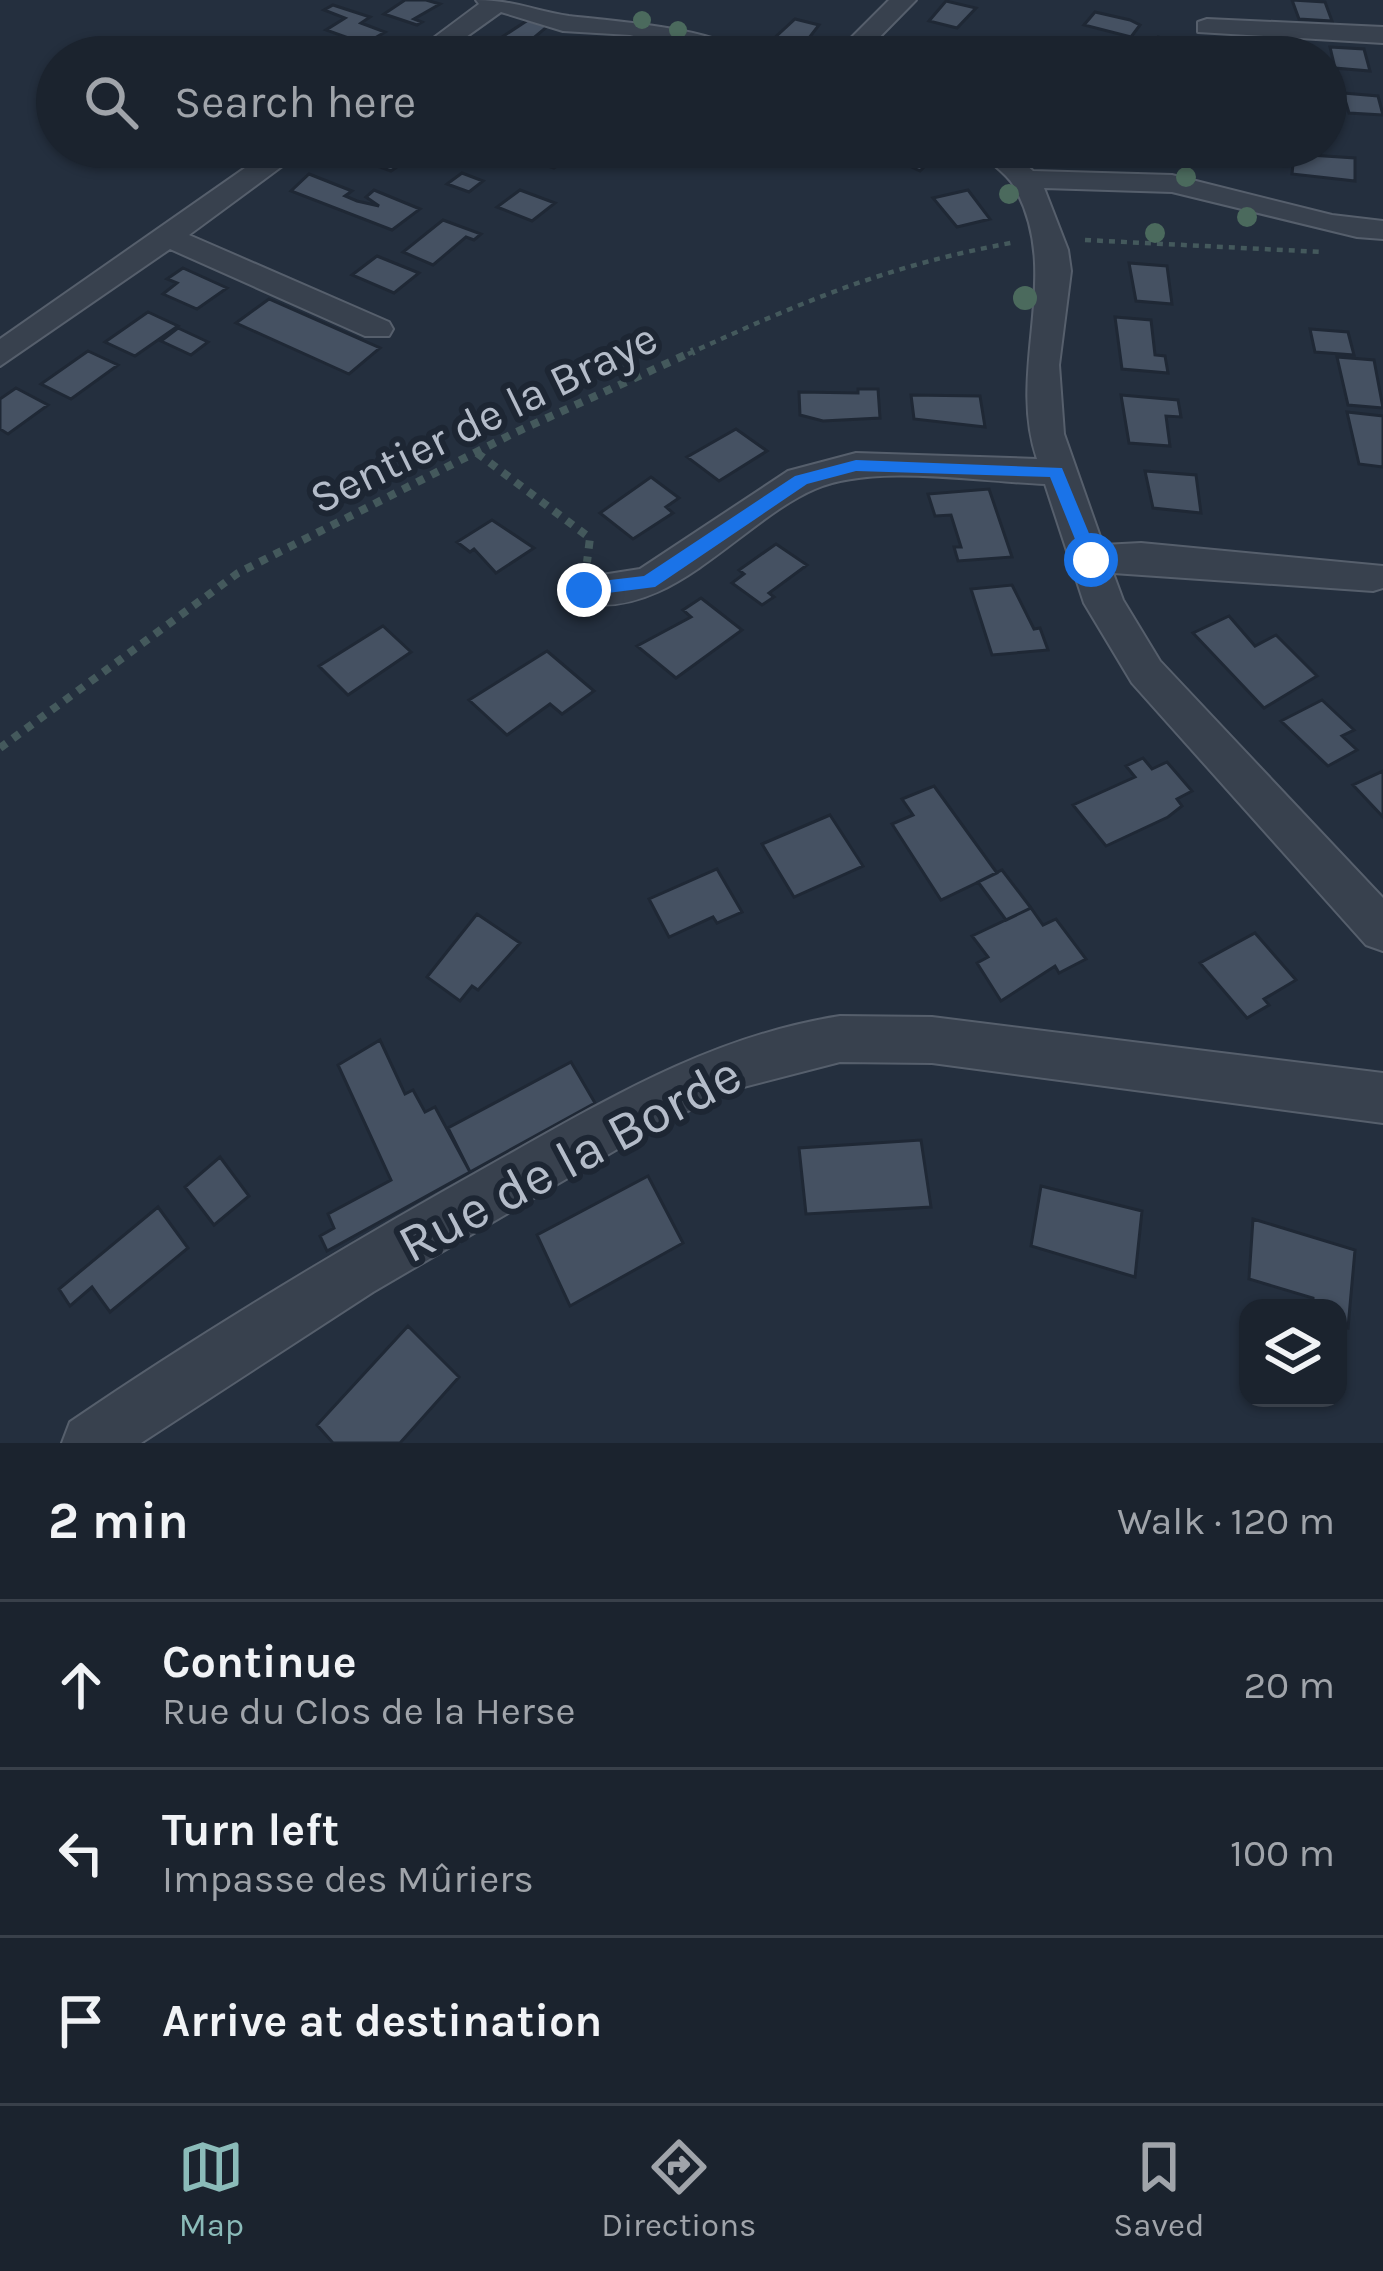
<!DOCTYPE html>
<html lang="en">
<head>
<meta charset="utf-8">
<style>
  body { margin:0; font-family:Karla,sans-serif; background:#242b36; color:#f1f3f6 }
  .controls { position:absolute; right:36px; bottom:36px; display:grid; overflow:hidden; border-radius:24px; box-shadow:0 3px 9px #0004 }
  .controls button { width:108px; height:108px; display:grid; place-items:center; padding:0; border:0; border-bottom:3px solid #39404a; background:#1b232e; color:#f1f3f6; font:60px sans-serif }
  .stop { position:absolute; width:36px; height:36px; margin:-27px; border:9px solid #1a73e8; border-radius:50%; background:#fff }
  .stop.end { background:#1a73e8; border-color:#fff; box-shadow:0 3px 12px #0008 }
  .list { margin:0; padding:0; list-style:none }
  h2 { display:flex; justify-content:space-between; align-items:center; height:156px; margin:0; padding:0 48px; font-size:51px }
  h2 small { font-size:39px; font-weight:400; color:#a0a4aa }
  .list li { display:grid; grid-template-columns:78px 1fr auto; gap:36px; align-items:center; box-sizing:border-box; height:168px; padding:0 48px; border-top:3px solid #39404a }
  .list b { display:block; font-size:45px; white-space:nowrap }
  .list p { margin:0; font-size:39px; white-space:nowrap; color:#a0a4aa }
  .list em { font-size:39px; font-style:normal; color:#a0a4aa }
  .icon { flex:none; width:66px; height:66px; fill:none; stroke:currentColor; stroke-width:2; stroke-linecap:round; stroke-linejoin:round }
  .map { position:relative; flex:none; width:1383px; height:1443px; overflow:hidden }
  .search { position:absolute; background:#1b232e; box-shadow:0 3px 9px #0004; left:36px; right:36px; top:36px; height:132px; display:flex; align-items:center; gap:30px; box-sizing:border-box; padding:0 42px; border-radius:66px; color:#a0a4aa; font-size:45px }
  .sheet { height:660px; background:#1b232e }
  nav { display:flex; justify-content:space-around; align-items:center; box-sizing:border-box; height:168px; border-top:3px solid #39404a; background:#1b232e; font-size:33px; color:#a0a4aa }
  nav a { display:grid; justify-items:center; gap:6px }
  nav .on { color:#8bbbb9 }
  .map>svg:first-child { display:block }
</style>
</head>
<body>
<div class="map">
<svg width="1383" height="1443" viewBox="0 0 1383 1443">
  <rect width="100%" height="100%" fill="#242f3e"/>
  <path fill="#455162" stroke="#1f2835" stroke-width="3" d="M405,0H426L440,4L414,19L422,22L417,25L384,14Z
    M1292,0L1325,2L1332,21L1299,19Z
    M946,1L976,8L957,28L929,21Z
    M333,5L370,17L361,23L385,32L365,44L326,30L345,18L324,10Z
    M1095,12L1130,20L1140,25L1131,37L1084,25Z
    M795,19L819,25L799,51L769,43Z
    M528,20L548,26L518,51L493,43Z
    M1158,37L1174,41L1214,55L1146,53Z
    M601,44L643,57H585Z
    M1330,47L1364,49L1370,71L1335,68Z
    M1343,93L1378,96L1383,115L1349,113Z
    M350,147H380L408,159L391,171L364,161L371,155Z
    M580,147L554,168L524,158L537,147Z
    M868,147H933L941,150L920,171L893,158L874,160Z
    M1294,154L1355,158V181L1292,174Z
    M462,173L483,181L469,192L447,184Z
    M309,174L352,191L345,196L357,201L379,206L366,197L374,190L420,209L392,230L291,191Z
    M520,190L555,203L532,221L497,207Z
    M968,190L990,219L957,227L933,198Z
    M443,220L481,234L474,240L466,237L433,265L403,252Z
    M377,256L419,273L394,293L352,275Z
    M1129,263L1167,266L1172,304L1136,301Z
    M183,268L227,288L197,309L163,294L177,283L167,279Z
    M269,299L380,348L349,374L236,323Z
    M148,312L178,326L135,356L105,342Z
    M1115,317L1151,320L1155,355L1165,356L1168,373L1122,369Z
    M178,328L208,342L191,355L161,341Z
    M1310,329L1348,332L1354,355L1315,352Z
    M88,351L118,365L71,399L41,384Z
    M1337,357L1374,360L1383,408L1348,405Z
    M16,388L48,405L8,434L0,429V399Z
    M858,389H878L880,418L823,421L800,415L799,392L858,393Z
    M911,395L980,396L985,427L914,419Z
    M1121,395L1178,400L1181,417L1166,416L1170,446L1129,443Z
    M1347,412L1383,416V467L1359,464Z
    M736,429L767,451L719,481L687,457Z
    M1145,471L1196,475L1201,513L1153,508Z
    M651,477L679,498L666,507L673,513L633,539L600,513Z
    M989,489L1012,557L958,561L954,547H961L951,515L935,516L928,494Z
    M492,520L534,548L496,573L474,549L470,552L457,542Z
    M776,544L807,565L769,593L774,597L762,605L732,583L744,574L739,570Z
    M1012,585L1034,629L1040,628L1048,650L992,655L971,589Z
    M701,598L742,630L676,678L637,646L691,617L683,610Z
    M1229,616L1255,646L1276,635L1317,676L1264,708L1193,633Z
    M383,626L411,652L348,695L319,666Z
    M547,651L594,691L562,714L550,704L507,735L469,700Z
    M1322,700L1354,730L1342,736L1357,750L1328,766L1281,721Z
    M1143,758L1152,769L1167,762L1192,791L1177,799L1182,806L1168,817L1106,846L1073,805L1135,777L1126,766Z
    M1383,771V817L1353,785Z
    M934,786L997,873L941,900L892,824L913,815L902,799Z
    M830,815L863,866L794,897L762,844Z
    M717,869L742,912L717,923L713,917L669,937L649,899Z
    M1002,870L1031,908L1006,920L978,882Z
    M1031,908L1043,925L1056,919L1086,959L1059,973L1055,966L1001,1001L977,963L988,957L972,936Z
    M477,914L520,943L478,990L472,986L460,1001L427,977Z
    M1255,933L1296,980L1264,999L1269,1005L1247,1018L1200,963Z
    M380,1040L405,1094L413,1090L425,1112L435,1107L470,1172L327,1251L320,1236L334,1228L328,1214L391,1180L338,1065Z
    M571,1062L595,1103L470,1172L448,1128Z
    M921,1140L931,1207L806,1214L799,1148Z
    M220,1157L249,1196L214,1225L185,1187Z
    M648,1176L683,1243L570,1306L537,1235Z
    M1041,1186L1142,1211L1135,1277L1031,1246Z
    M158,1207L188,1248L110,1312L92,1287L70,1306L59,1289Z
    M1253,1219L1355,1250L1348,1328L1338,1325V1308H1313V1298L1249,1279Z
    M408,1326L459,1377L400,1443H333L317,1425Z"/>
  <g fill="none" stroke-linecap="round" stroke-linejoin="round">
    <g stroke="#565f6c" stroke-width="4">
      <path id="minor" d="M476,0C513,0 535,11 569,16C611,21 721,28 750,57H708L630,35L563,31L501,12L438,57H408L479,4Z
        M889,0H916L860,57H832Z
        M1207,19L1383,27V43L1198,32V22Z
        M275,147H308L189,235L389,322L393,329L389,336H365L170,249L0,366V339Z
        M975,147H1006L1033,171L1172,175L1332,215L1383,221V239L1357,237L1172,192L1044,188L1068,250L1071,271L1059,365L1064,434L1103,545L1141,543L1383,566V588L1373,591L1113,573L1123,600L1160,661L1383,898V951L1366,945L1132,683L1084,603L1045,484C981,482 873,463 815,489C738,522 665,629 570,600L565,590L570,580L640,569L788,471L856,453L1037,459C1006,367 1064,274 1014,186C1005,171 986,161 975,147Z
        M840,1016L932,1017L1383,1073V1123L932,1063L840,1062L728,1091L650,1130L373,1292L141,1443H62L70,1422C206,1329 347,1245 490,1165C603,1102 710,1036 840,1016Z"/>
    </g>
    <path stroke="#44595c" stroke-width="4.5" stroke-dasharray="6 6" stroke-linecap="butt" d="M1085,240L1322,252
      M688,354C804,301 888,265 1016,242"/>
    <path stroke="#44595c" stroke-width="8" stroke-dasharray="8 8" stroke-linecap="butt" d="M477,453L590,538L587,562
      M0,748L238,573L512,434L694,351"/>
    <use href="#minor" fill="#38414e" fill-rule="evenodd"/>
  </g>
  <g fill="#4b6a5d">
    <circle cx="642" cy="20" r="9"/>
    <circle cx="678" cy="30" r="9"/>
    <circle cx="1186" cy="177" r="10"/>
    <circle cx="1009" cy="194" r="10"/>
    <circle cx="1247" cy="217" r="10"/>
    <circle cx="1155" cy="233" r="10"/>
    <circle cx="1025" cy="298" r="12"/>
  </g>
  <path fill="#1a73e8" d="M856,460L1062,468L1100,560L1085,564L1050,477L856,471L807,484L655,587L584,596L575,590L584,583L644,576L795,476Z"/>
  <g text-anchor="middle" stroke-width="12" stroke-linejoin="round" paint-order="stroke">
    <g font-size="45" fill="#b4bcc9" stroke="#1d2633">
      <text transform="translate(483 417) rotate(-26)" y="16">Sentier de la Braye</text>
    </g>
    <g font-size="54" fill="#b4bcc9" stroke="#1d2633">
      <text transform="translate(569 1158) rotate(-28)" y="19">Rue de la Borde</text>
    </g>
  </g>
</svg>
<div class="controls">
<button><svg class="icon" aria-label="layers" viewBox="0 0 24 24"><path d="M12 4l9 5-9 5-9-5zM3 14l9 5 9-5"/></svg></button>
</div>
<div class="stop" style="left:1091px;top:560px"></div>
<div class="stop end" style="left:584px;top:590px"></div>
<div class="search"><svg class="icon" aria-label="search" viewBox="0 0 24 24"><circle cx="10" cy="10" r="6"/><path d="M15 15l6 6"/></svg>Search here</div>
</div>
<section class="sheet">
<h2>2 min<small>Walk · 120 m</small></h2>
<ul class="list">
<li><svg class="icon" aria-label="ahead" viewBox="0 0 24 24"><path d="M12 20V5M6 11l6-6 6 6"/></svg><div><b>Continue</b><p>Rue du Clos de la Herse</p></div><em>20 m</em></li>
<li><svg class="icon" aria-label="left" viewBox="0 0 24 24"><path d="M17 20v-9H6M10 6l-5 5 5 5"/></svg><div><b>Turn left</b><p>Impasse des Mûriers</p></div><em>100 m</em></li>
<li><svg class="icon" aria-label="arrive" viewBox="0 0 24 24"><path d="M6 21V4h12l-3 4 3 4H6"/></svg><div><b>Arrive at destination</b></div></li>
</ul>
</section>
<nav>
<a class="on"><svg class="icon" aria-label="map" viewBox="0 0 24 24"><path d="M3 6l6-2 6 2 6-2v14l-6 2-6-2-6 2zM9 4v14M15 6v14"/></svg>Map</a>
<a><svg class="icon" aria-label="directions" viewBox="0 0 24 24"><path d="M12 3l9 9-9 9-9-9zM9 14v-3h6M13 9l2 2-2 2"/></svg>Directions</a>
<a><svg class="icon" aria-label="saved" viewBox="0 0 24 24"><path d="M7 4h10v16l-5-4-5 4z"/></svg>Saved</a>
</nav>
</body>
</html>
